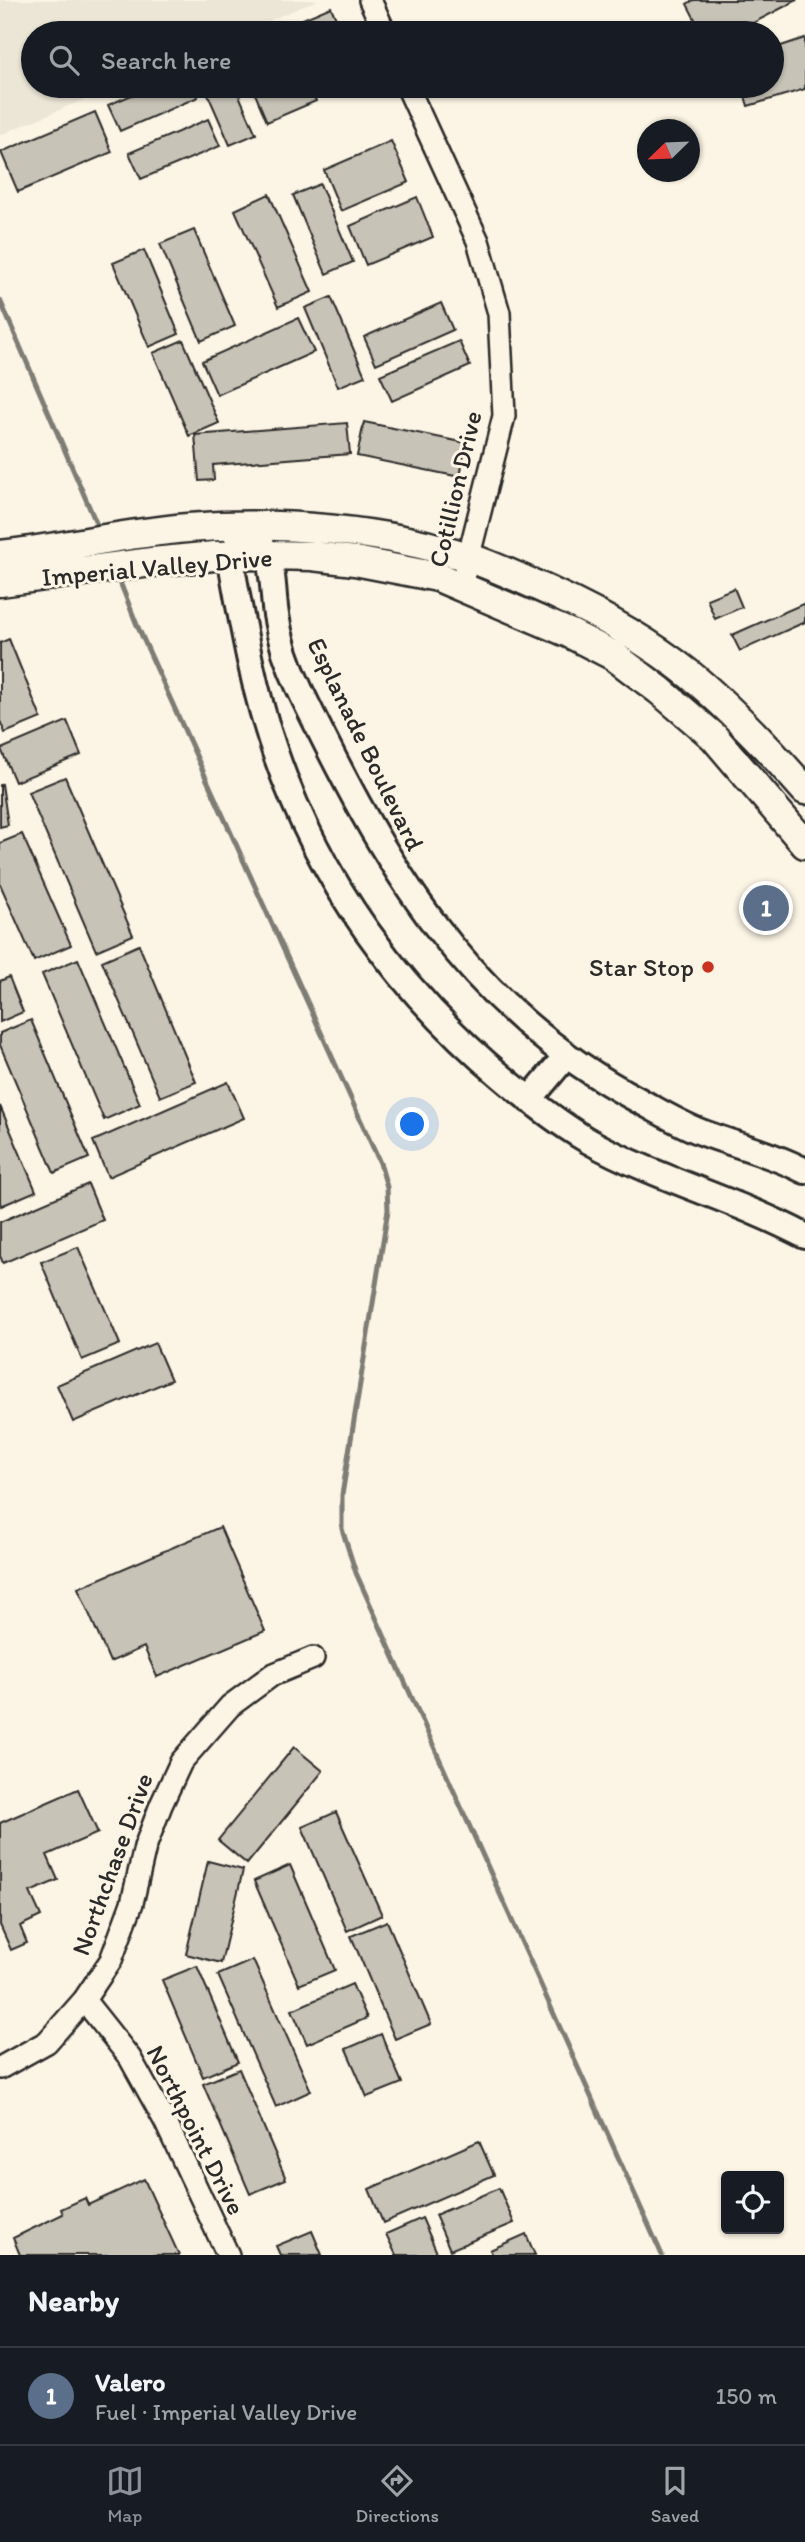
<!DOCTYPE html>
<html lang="en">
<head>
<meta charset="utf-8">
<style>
  body { margin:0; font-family:Itim,sans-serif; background:#242831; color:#f1f3f6 }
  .controls { position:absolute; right:21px; bottom:21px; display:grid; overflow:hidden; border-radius:7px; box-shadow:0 2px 5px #0004 }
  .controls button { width:63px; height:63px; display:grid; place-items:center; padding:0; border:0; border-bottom:2px solid #363941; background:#171b24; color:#f1f3f6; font:35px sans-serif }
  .compass { position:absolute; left:637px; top:119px; width:63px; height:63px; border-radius:50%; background:#171b24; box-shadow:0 2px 5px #0004; rotate:247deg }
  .you { position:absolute; left:413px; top:1125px; width:24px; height:24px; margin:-18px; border:5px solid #fff; border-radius:50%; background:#1a73e8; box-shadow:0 0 0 10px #1a73e833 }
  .badge { display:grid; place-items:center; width:46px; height:46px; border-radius:50%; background:#8c9099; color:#fff; font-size:23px; font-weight:700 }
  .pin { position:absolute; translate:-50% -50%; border:4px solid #fff; box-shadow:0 2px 7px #0006 }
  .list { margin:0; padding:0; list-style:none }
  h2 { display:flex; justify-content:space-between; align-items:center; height:91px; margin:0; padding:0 28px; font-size:30px }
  h2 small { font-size:23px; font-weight:400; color:#9ea1a6 }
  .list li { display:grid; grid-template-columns:46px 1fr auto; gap:21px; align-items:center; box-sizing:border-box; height:98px; padding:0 28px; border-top:2px solid #363941 }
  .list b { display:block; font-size:26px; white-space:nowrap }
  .list p { margin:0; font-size:23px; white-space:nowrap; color:#9ea1a6 }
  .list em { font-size:23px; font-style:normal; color:#9ea1a6 }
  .icon { flex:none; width:38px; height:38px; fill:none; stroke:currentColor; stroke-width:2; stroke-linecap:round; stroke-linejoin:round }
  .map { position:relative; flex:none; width:805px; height:2255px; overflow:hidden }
  .search { position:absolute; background:#171b24; box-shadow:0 2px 5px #0004; left:21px; right:21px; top:21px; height:77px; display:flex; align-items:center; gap:18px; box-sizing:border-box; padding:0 24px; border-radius:38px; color:#9ea1a6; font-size:26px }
  .sheet { height:189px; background:#171b24 }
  nav { display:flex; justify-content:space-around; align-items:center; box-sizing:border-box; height:98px; border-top:2px solid #363941; background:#171b24; font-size:19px; color:#9ea1a6 }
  nav a { display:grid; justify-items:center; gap:4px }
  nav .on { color:#8c9099 }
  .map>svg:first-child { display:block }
</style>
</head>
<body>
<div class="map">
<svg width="805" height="2255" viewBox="0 0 805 2255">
  <rect width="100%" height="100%" fill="#fcf5e5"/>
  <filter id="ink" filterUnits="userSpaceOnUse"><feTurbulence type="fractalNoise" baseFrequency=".0143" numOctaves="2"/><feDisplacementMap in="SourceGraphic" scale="14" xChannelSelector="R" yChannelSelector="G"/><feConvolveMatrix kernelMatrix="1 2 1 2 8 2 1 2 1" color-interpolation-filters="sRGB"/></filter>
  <g filter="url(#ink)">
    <path fill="#ece6d7" d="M0,0H318L240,33H33V86H116L0,135Z"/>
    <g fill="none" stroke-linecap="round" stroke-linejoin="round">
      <path stroke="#7d7b74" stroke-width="5" d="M0,300L100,532
        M118,577L137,625L380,1163L387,1187L388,1210L342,1495V1529L356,1573L662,2255"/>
    </g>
    <path fill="#c8c3b7" stroke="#2b2b2b" stroke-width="2" d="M694,0H797L734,33H702L687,4Z
      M331,7L342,33H270Z
      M805,38V89L748,106L742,86H772V49Z
      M153,86H193L198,97L120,131L108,105Z
      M218,86H235L256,134L230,145L206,90Z
      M260,86H309L316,101L267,122L253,89Z
      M95,112L112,152L18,192L1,152Z
      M208,119L220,146L141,179L129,153Z
      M391,141L409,182L341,211L324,170Z
      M320,184L353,262L326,274L293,195Z
      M269,194L312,292L278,307L235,210Z
      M417,197L433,237L366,265L350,226Z
      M194,230L235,326L201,341L160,244Z
      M144,250L179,334L149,347L113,263Z
      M331,297L365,376L338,387L305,308Z
      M441,303L453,330L376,364L364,337Z
      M298,318L314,352L217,395L202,361Z
      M183,340L219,423L189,436L153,353Z
      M459,341L470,366L392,401L380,375Z
      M364,422L466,443L460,477L357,456Z
      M347,423L350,454L213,465L214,480L199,481L195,435Z
      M734,588L742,607L715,619L707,599Z
      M805,603V622L740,651L732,635Z
      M9,639L41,718L5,733L0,721V643Z
      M67,721L81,755L15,782L1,749Z
      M65,777L133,935L96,951L28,792Z
      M2,784L8,825L0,827V785Z
      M22,834L71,945L34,961L0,884V843Z
      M139,945L196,1082L160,1097L102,961Z
      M78,959L140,1104L104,1120L42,974Z
      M9,977L23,1012L0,1022V981Z
      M31,1020L89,1158L54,1173L0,1045V1033Z
      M228,1082L244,1118L108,1177L93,1141Z
      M0,1106L36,1191L1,1206L0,1202Z
      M88,1184L103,1220L3,1263L0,1256V1222Z
      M78,1247L120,1344L82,1360L41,1262Z
      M155,1343L171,1380L73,1422L57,1385Z
      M220,1527L265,1631L157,1677L144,1647L110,1662L78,1588Z
      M294,1747L323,1771L247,1864L218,1840Z
      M78,1789L98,1833L47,1855L58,1880L30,1892L41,1916L20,1926L27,1943L11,1950L0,1925V1823Z
      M336,1812L382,1915L347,1931L302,1827Z
      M208,1861L243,1870L221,1963L186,1954Z
      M290,1865L335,1970L299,1985L254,1881Z
      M387,1921L431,2024L395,2039L351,1936Z
      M253,1960L311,2091L276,2107L218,1975Z
      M197,1966L238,2062L203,2077L162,1980Z
      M352,1984L367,2018L307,2044L292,2010Z
      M381,2034L402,2083L367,2097L346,2049Z
      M239,2069L286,2179L250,2194L203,2084Z
      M479,2141L494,2175L383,2223L369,2189Z
      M144,2179L179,2255H20L13,2238L63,2214L61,2209L85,2198L88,2205Z
      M499,2188L514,2223L450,2250L435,2215Z
      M422,2218L438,2255H396L386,2234Z
      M312,2231L322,2255H280L276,2246Z
      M526,2234L535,2255H493L490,2250Z"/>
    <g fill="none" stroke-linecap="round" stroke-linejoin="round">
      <g stroke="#2b2b2b" stroke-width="26">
        <path id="minor" d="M370,0L385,33
          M407,86L478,241L499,313L504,416L461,587
          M84,2000L130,2058L165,2121L228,2255
          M0,2068L47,2042L84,2000L111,1960L132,1903L145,1847L161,1805L181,1762L230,1706L272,1675L313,1658"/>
      </g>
      <g stroke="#2b2b2b" stroke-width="30">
        <path id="tertiary" d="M529,1100L566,1056
          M805,1171C773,1154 735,1145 701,1132C680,1124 660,1112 640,1101C464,1007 384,864 300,690C289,667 280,641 276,615C273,598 274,568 266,553C262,543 255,535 249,526L230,556C242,623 253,688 275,752C319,880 399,991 502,1077C529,1100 557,1122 587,1140C656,1179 735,1199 805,1236"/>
      </g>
      <g stroke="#2b2b2b" stroke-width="33">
        <path id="secondary" d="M0,555C63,548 125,533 188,528C278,521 385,529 470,558C499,568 526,581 553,593C601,615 648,641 689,674C731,708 769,749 805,790
          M0,582L152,562L214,556L268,555L312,556L355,561L438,577L569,633L614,656L659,690L714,737L805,844"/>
      </g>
      <use href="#minor" stroke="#fcf5e5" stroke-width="21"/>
      <use href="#tertiary" stroke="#fcf5e5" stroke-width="24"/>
      <use href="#secondary" stroke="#fcf5e5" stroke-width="28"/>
    </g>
  </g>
  <circle fill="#c8321e" stroke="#fcf5e5" stroke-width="2.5" cx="708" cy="967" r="7"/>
  <g text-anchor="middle" stroke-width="6" stroke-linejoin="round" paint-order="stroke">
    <g font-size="26" fill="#2b2b2b" stroke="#fcf5e5">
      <text transform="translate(455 489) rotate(-77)" y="9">Cotillion Drive</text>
      <text transform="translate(157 567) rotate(-5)" y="9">Imperial Valley Drive</text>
      <text transform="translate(366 744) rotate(64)" y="9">Esplanade Boulevard</text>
      <text transform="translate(112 1864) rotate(-70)" y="9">Northchase Drive</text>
      <text transform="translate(196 2130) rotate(63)" y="9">Northpoint Drive</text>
    </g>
    <g font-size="26" fill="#2b2b2b" stroke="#fcf5e5" text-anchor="end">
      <text x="694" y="976">Star Stop</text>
    </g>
  </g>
</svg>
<div class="controls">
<button><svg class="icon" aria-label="locate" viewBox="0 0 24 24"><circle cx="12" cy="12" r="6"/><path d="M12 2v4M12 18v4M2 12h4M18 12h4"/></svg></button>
</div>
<svg class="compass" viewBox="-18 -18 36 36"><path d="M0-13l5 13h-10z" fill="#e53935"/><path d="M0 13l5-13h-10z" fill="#9ea1a6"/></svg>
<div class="you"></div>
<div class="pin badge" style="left:766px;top:908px;background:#5c6f8a">1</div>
<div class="search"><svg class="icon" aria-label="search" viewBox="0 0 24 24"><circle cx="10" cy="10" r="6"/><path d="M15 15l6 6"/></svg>Search here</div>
</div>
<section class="sheet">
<h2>Nearby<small></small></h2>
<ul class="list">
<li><span class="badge" style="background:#5c6f8a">1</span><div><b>Valero</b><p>Fuel · Imperial Valley Drive</p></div><em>150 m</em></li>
</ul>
</section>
<nav>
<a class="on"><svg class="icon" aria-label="map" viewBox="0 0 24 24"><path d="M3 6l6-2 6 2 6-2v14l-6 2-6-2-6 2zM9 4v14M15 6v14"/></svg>Map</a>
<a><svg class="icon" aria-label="directions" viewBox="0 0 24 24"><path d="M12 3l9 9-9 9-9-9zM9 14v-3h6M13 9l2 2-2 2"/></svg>Directions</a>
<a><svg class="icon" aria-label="saved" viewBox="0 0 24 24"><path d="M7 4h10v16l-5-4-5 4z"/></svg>Saved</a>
</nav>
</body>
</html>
